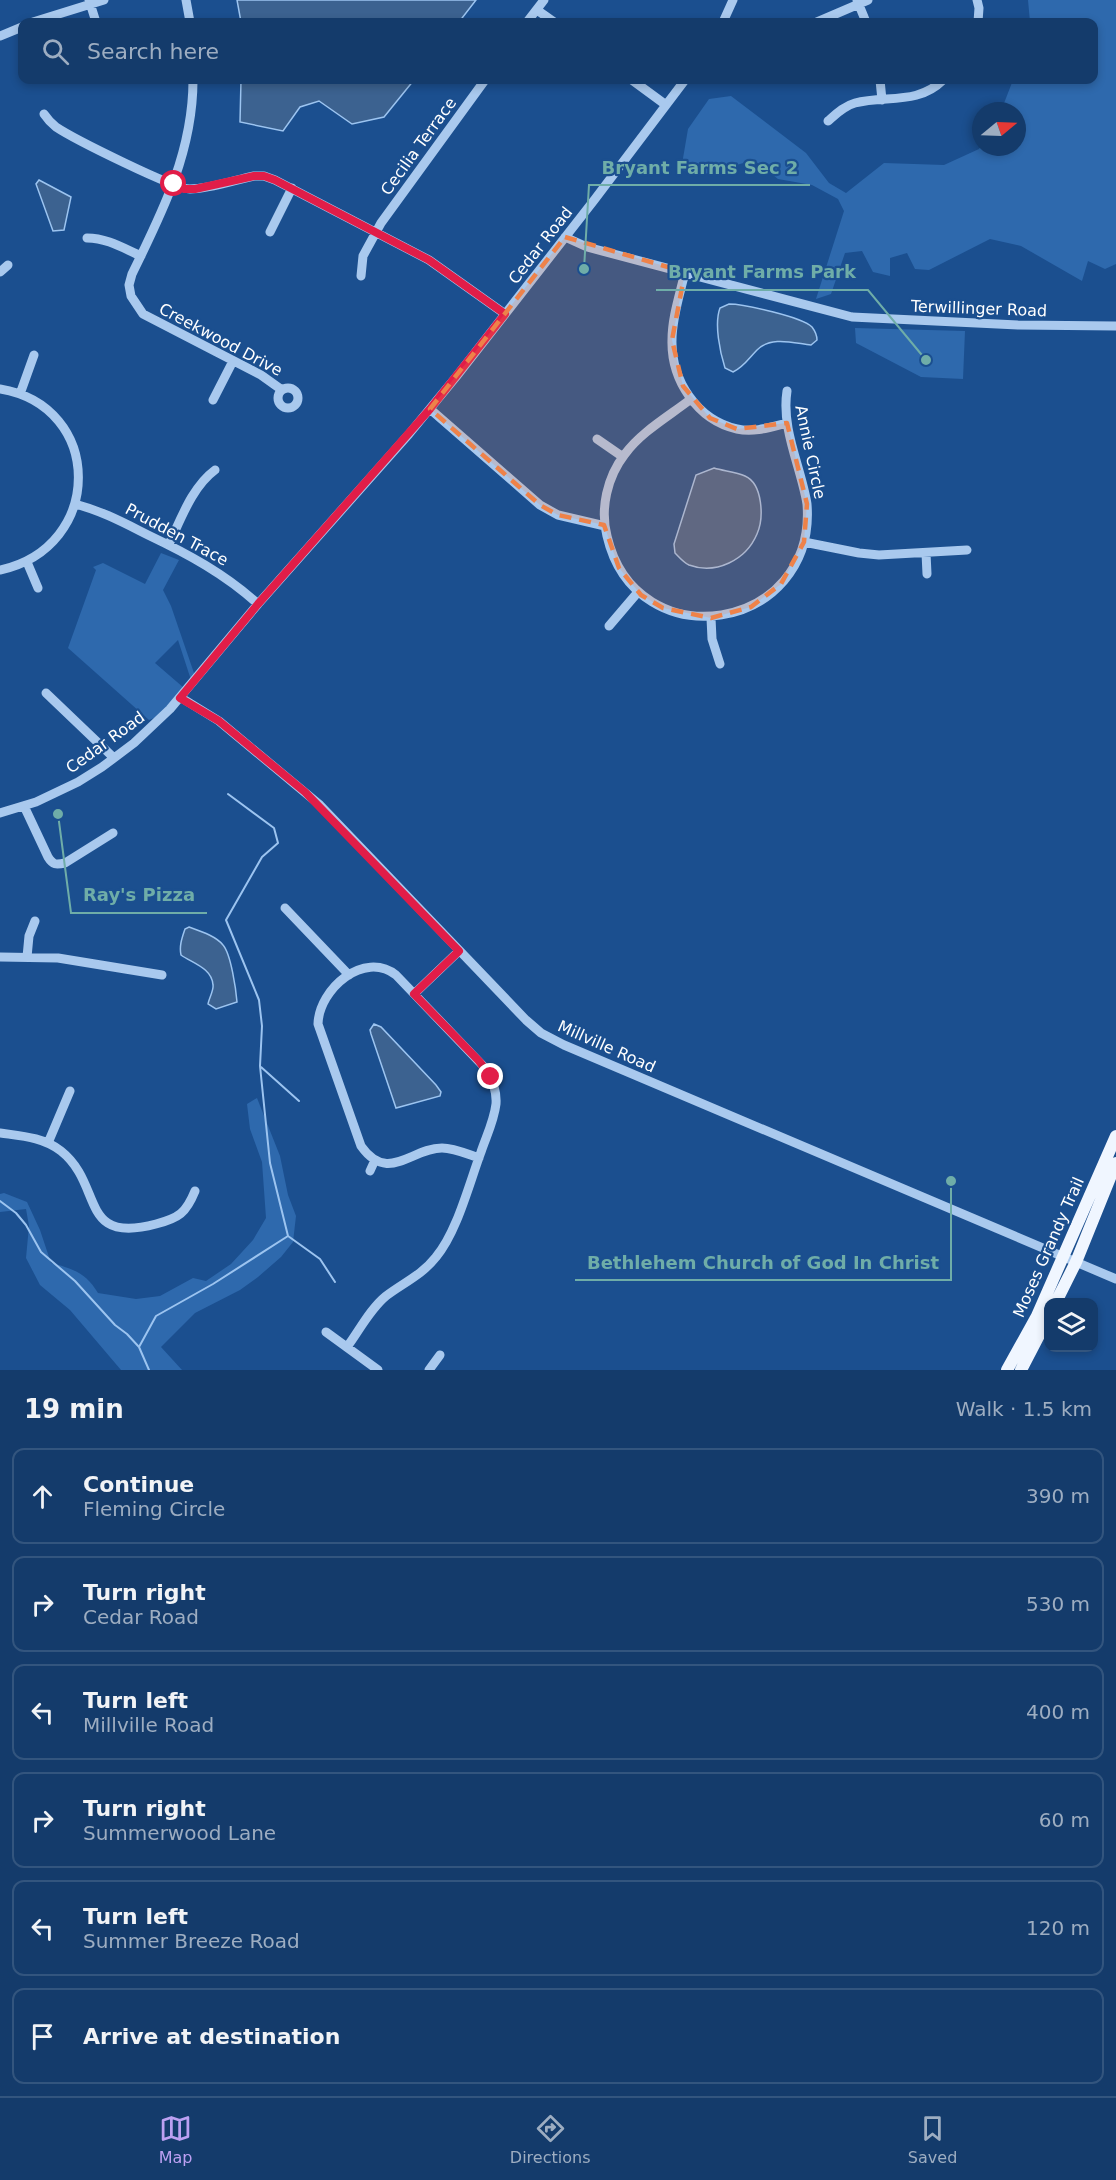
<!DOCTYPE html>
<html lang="en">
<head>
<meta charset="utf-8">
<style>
  body { margin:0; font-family:"DejaVu Sans",sans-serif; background:#214673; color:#f1f3f6 }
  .controls { position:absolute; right:18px; bottom:18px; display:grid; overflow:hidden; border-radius:12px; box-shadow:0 3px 9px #0003 }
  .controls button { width:54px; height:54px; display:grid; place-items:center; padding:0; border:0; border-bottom:2px solid #33557e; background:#143b6b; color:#f1f3f6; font:30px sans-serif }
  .compass { position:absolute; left:972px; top:102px; width:54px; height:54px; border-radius:50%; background:#143b6b; box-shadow:0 3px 9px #0003; rotate:71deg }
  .stop { position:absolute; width:18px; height:18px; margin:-14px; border:4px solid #e11d48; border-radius:50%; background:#fff }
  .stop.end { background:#e11d48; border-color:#fff; box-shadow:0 2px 6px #0008 }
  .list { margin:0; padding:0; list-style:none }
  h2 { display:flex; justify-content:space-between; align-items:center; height:78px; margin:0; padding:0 24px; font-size:26px }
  h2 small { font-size:20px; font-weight:400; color:#9dadc1 }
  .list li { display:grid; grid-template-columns:39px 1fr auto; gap:18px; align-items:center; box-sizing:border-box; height:96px; margin:0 12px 12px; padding:0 12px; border:2px solid #33557e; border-radius:12px }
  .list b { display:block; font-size:22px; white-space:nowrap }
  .list p { margin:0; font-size:20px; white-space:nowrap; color:#9dadc1 }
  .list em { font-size:20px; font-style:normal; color:#9dadc1 }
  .icon { flex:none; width:33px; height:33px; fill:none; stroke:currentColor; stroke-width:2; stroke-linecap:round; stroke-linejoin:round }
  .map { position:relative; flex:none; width:1116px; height:1370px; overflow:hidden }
  .search { position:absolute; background:#143b6b; box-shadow:0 3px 9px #0003; left:18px; right:18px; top:18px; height:66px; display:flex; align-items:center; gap:15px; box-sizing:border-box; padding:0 21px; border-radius:12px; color:#9dadc1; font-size:22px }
  .sheet { height:726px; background:#143b6b }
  nav { display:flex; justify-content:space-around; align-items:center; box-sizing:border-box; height:84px; border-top:2px solid #33557e; background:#143b6b; font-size:16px; color:#9dadc1 }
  nav a { display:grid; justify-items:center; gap:3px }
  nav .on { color:#bca0f2 }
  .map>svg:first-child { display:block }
</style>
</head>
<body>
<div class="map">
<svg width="1116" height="1370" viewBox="0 0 1116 1370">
  <rect width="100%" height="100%" fill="#1b4f8f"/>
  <path fill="#2e69ad" d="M1028,0H1116V264L1105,269L1088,261L1082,281L1021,246L990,239L929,270L915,269L907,253L890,258V276L873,272L862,251L845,253L831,294L816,299L844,211L838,199L812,185L778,179L754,160L701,175L681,170L688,129L709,99L731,96L806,153L829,183L846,193L884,163L944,165L979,149L981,146L1017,147V111H1001L1013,80H1094V22H1030Z
    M855,328L965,331L963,379L921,377L856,343Z
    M161,553L179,560L163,590L171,606L195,676L191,680L178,640L155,663L184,688L157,717L149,720L68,648L96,570L93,567L103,563L145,584Z
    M257,1098L280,1156L288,1195L296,1216L293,1242L281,1257L258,1277L240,1290L195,1313L161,1347L182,1370H121L70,1310L40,1285L26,1258L29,1226L26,1209L0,1212V1194L4,1193L27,1202L40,1230L51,1263C74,1269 86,1273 98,1293L136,1299L160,1296L193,1278L206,1281L231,1264L253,1240L266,1218L262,1162L250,1129L247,1104Z"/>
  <path fill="#3c6290" stroke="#9cc4f0" stroke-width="1.5" d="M237,0H476L459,22H241Z
    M241,80H414L384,117L352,124L319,101L300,107L283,131L240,122Z
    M39,180L71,197L64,230L53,231L36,184Z
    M729,304C744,304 802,317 812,327C815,331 817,335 817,340L811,345C793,343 771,336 757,350C749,358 744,367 733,372L725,368C720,352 714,324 720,308Z
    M714,468C724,471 736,472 745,476C763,484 764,518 757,534C746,560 716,575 689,565C684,563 679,557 675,553L674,544L696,475Z
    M189,927C200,931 216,936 223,945C231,954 236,990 237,1002L216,1009L208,1004C209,998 214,990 213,985C212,968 192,963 181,955C179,946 182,938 185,929Z
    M374,1024L381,1027L436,1085L441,1092L440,1096L396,1108L371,1034L370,1030Z"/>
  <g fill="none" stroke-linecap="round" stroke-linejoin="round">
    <path stroke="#9cc4f0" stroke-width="2" d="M228,794L274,828L278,843L262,857L226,920L259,1000L262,1026L260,1066L270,1163L288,1236L320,1259L335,1282
      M261,1067L299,1101
      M0,1201L16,1213L26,1225L41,1252L75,1281L115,1325L127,1334L139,1347
      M149,1370L139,1347L156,1316L213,1284L288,1236"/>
    <path stroke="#a9c9ee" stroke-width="9" d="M89,0L96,22
      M186,0L190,22
      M857,0L866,22
      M977,0L979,8L978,22
      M537,10L554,22
      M33,22L104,0
      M527,22L544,0
      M723,22L733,0
      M817,22L868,0
      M0,36L22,27
      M193,80C193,151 163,211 132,274L129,285L131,296L143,314L261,375L282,390
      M632,80L666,105
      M880,80L882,100
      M44,114C48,120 51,123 56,127C74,139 174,189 190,189C209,189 235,180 254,176H264L275,180L429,260L505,314
      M828,121C836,114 844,106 855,103C886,95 918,105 943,80
      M270,232L292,188
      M565,237L587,247L852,317L1018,325L1116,326
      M87,238C107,238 123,248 141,256
      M0,272L8,265
      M685,272C680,294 672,317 672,340C671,380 697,420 737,429C754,433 771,427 787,423
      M361,276L363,256L381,223L485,80
      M278 398a10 10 0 1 1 20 0a10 10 0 1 1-20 0Z
      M0,389C104,406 105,547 0,570
      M20,394L34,355
      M691,399C669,416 641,432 625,454C607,477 600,509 607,536C636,661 817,632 807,504C801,467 781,429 787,391
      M213,400L233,361
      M430,409L540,505L558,515L605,526
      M597,439L623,457
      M75,504C102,511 124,523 148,535C188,554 225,574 258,604
      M804,542L859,553L879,555L967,550
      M169,544C181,519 192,487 215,470
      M926,553L927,574
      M27,562L38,588
      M711,618L712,639L720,664
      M609,626L638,592
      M46,693L114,758
      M180,697L219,721L320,805L526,1020L541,1033L564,1045L1116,1279
      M24,806L48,857C53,865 56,865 65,863L113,833
      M0,813L36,802L78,782L102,767L134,743L170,709L258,604L409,434L456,377L595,199L685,80
      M285,908L349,975
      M0,957L58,958L162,975
      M27,957L29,936L35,921
      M414,994L459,951
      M0,1133C21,1136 43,1137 61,1151C104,1185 78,1245 156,1224C179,1218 186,1213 195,1191
      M48,1143L70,1091
      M370,1171L375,1160
      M326,1332L378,1370
      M347,1347C359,1331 370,1309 386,1296C403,1283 422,1275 436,1257C457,1232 469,1184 481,1152C486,1137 494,1121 496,1104C497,1091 493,1081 487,1070L396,975C364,950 319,989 318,1024L361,1146C388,1184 411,1148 442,1148C454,1148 467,1154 479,1158
      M429,1370L440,1355"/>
    <path stroke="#f0f6ff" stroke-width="12" d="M1056,1302L1076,1262L1116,1163
      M1007,1370L1037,1316L1116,1136
      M1021,1370L1048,1318"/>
  </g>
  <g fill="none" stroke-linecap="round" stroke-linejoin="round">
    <path stroke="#e11d48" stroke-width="8" d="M174,184L184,189H195L254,176H264L275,180L429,260L505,314L430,409L258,604L180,698L219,721L305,792L459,951L414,994L479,1061L491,1077"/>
  </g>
  <path fill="#ee8249" fill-opacity="0.2" stroke="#ee8249" stroke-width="4.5" stroke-dasharray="12 8" stroke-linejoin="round" d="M565,237L685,272L672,340L683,386L710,418L737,429L787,423L807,504L804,542L781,584L751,607L711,618L663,608L641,595L619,568L604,525L558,515L540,505L430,409Z"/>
  <g text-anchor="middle" stroke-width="4.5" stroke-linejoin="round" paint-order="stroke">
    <g font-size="16" fill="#fff" stroke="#1b4f8f">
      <text transform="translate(418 146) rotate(-54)" y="6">Cecilia Terrace</text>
      <text transform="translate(540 245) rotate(-52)" y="6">Cedar Road</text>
      <text transform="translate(979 308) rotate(2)" y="6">Terwillinger Road</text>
      <text transform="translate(221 339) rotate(28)" y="6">Creekwood Drive</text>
      <text transform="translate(811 452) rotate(78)" y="6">Annie Circle</text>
      <text transform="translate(177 534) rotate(28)" y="6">Prudden Trace</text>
      <text transform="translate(105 742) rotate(-36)" y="6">Cedar Road</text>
      <text transform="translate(607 1046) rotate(24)" y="6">Millville Road</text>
      <text transform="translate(1048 1247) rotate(-66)" y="6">Moses Grandy Trail</text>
    </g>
  </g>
  <path fill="none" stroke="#6fada8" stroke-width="2" d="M584 269L589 185H810M926 360L868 290H656M58 814L71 913H207M951 1181L951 1280H575"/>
  <g fill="#6fada8" stroke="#1b4f8f" stroke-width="2">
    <circle cx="584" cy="269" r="6"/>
    <circle cx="926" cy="360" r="6"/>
    <circle cx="58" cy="814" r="6"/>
    <circle cx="951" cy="1181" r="6"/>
  </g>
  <g font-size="18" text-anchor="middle" font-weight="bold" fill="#6fada8" stroke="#1b4f8f" stroke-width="4.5" stroke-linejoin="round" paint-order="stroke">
    <text x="700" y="174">Bryant Farms Sec 2</text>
    <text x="762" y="278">Bryant Farms Park</text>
    <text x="139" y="901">Ray's Pizza</text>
    <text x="763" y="1269">Bethlehem Church of God In Christ</text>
  </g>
</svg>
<div class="controls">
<button><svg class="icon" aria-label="layers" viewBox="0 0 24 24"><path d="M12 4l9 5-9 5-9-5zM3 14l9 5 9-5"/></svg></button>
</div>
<svg class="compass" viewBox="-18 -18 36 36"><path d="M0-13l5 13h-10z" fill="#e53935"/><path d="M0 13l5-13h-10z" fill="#9dadc1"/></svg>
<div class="stop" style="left:174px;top:184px"></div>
<div class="stop end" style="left:491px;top:1077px"></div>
<div class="search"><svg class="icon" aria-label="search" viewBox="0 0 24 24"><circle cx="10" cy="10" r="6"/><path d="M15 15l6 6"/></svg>Search here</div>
</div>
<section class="sheet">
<h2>19 min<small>Walk · 1.5 km</small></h2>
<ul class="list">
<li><svg class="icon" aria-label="ahead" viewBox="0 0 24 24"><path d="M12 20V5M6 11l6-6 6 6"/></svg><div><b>Continue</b><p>Fleming Circle</p></div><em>390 m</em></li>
<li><svg class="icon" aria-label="right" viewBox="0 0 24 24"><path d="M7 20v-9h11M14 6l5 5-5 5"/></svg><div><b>Turn right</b><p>Cedar Road</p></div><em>530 m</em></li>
<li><svg class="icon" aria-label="left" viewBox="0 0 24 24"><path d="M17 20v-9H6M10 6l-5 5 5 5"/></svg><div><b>Turn left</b><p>Millville Road</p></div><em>400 m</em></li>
<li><svg class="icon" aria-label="right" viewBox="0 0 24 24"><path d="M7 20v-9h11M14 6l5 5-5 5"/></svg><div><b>Turn right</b><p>Summerwood Lane</p></div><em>60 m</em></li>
<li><svg class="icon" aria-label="left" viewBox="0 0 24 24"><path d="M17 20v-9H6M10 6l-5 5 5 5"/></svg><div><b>Turn left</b><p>Summer Breeze Road</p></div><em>120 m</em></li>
<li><svg class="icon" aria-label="arrive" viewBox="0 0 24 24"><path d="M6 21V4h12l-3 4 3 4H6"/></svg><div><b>Arrive at destination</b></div></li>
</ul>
</section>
<nav>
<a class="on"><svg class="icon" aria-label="map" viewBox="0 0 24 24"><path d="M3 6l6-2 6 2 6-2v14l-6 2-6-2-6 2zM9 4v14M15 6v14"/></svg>Map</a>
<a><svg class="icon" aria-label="directions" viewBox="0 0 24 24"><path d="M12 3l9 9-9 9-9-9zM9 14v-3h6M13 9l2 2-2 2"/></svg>Directions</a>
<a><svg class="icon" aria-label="saved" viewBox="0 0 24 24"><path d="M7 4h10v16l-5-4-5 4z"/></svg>Saved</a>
</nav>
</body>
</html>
